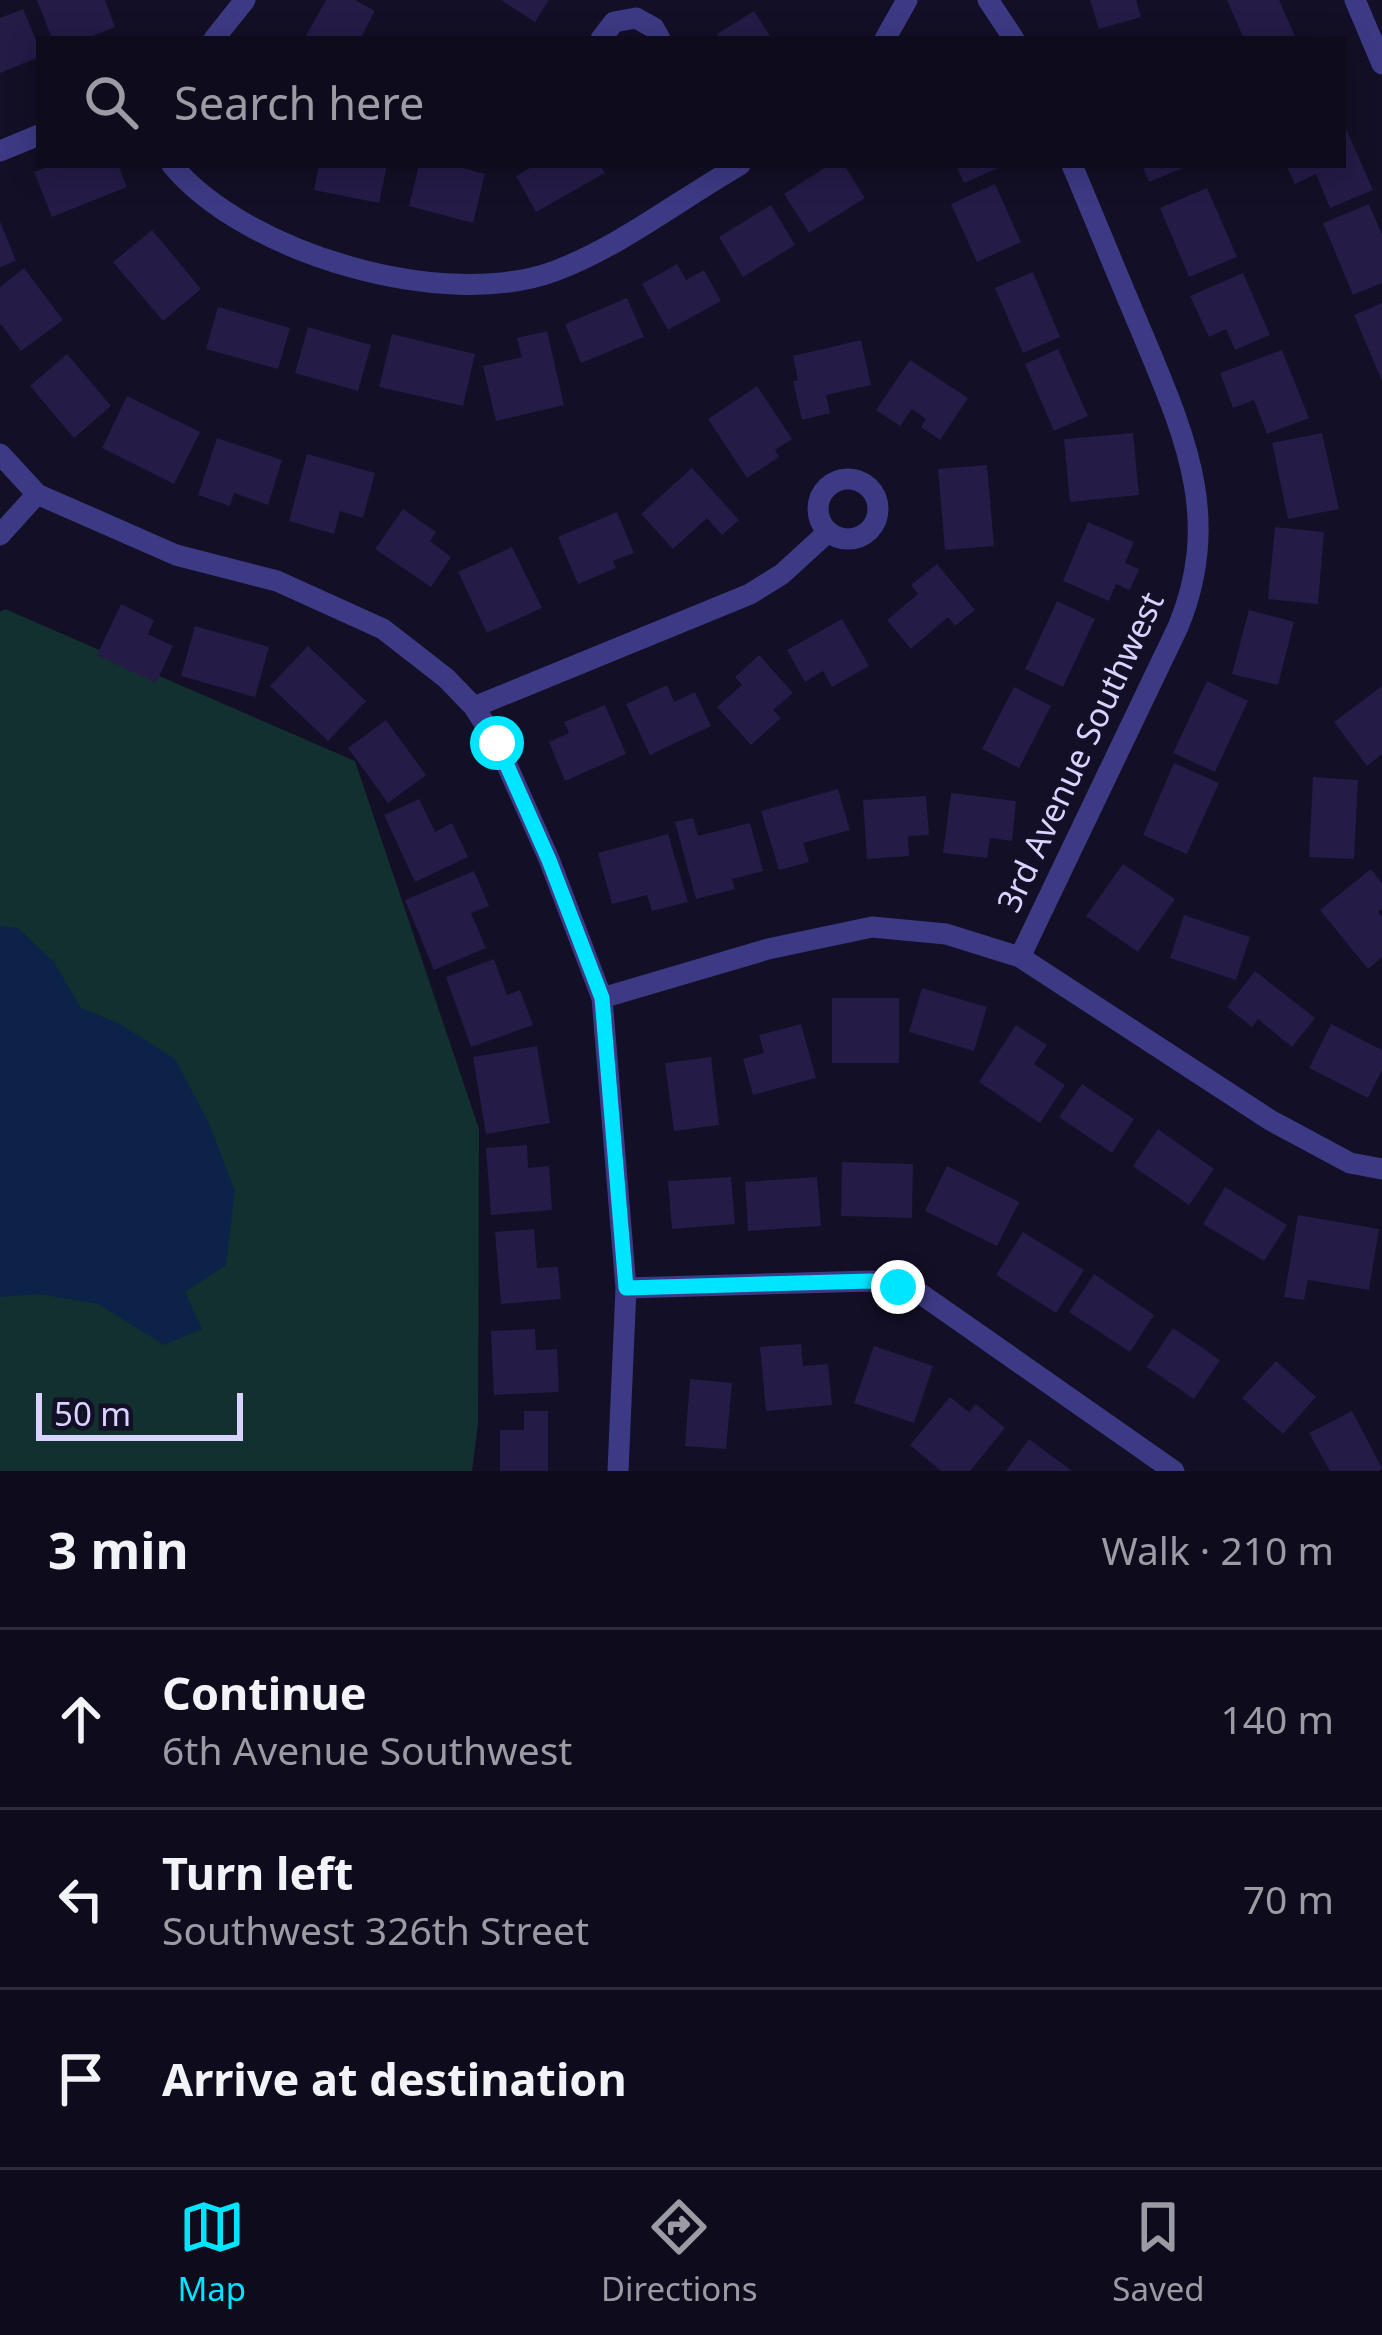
<!DOCTYPE html>
<html lang="en">
<head>
<meta charset="utf-8">
<style>
  body { margin:0; font-family:"Noto Sans",sans-serif; background:#171425; color:#f1f3f6 }
  .scale { position:absolute; left:36px; bottom:30px; width:207px; box-sizing:border-box; padding-left:12px; border:6px solid #d9d4ff; border-top:0; font-size:33px; line-height:42px; white-space:nowrap; color:#d9d4ff; -webkit-text-stroke:9px #130f26; paint-order:stroke }
  .stop { position:absolute; width:36px; height:36px; margin:-27px; border:9px solid #00e5ff; border-radius:50%; background:#fff }
  .stop.end { background:#00e5ff; border-color:#fff; box-shadow:0 3px 12px #0008 }
  .list { margin:0; padding:0; list-style:none }
  h2 { display:flex; justify-content:space-between; align-items:center; height:156px; margin:0; padding:0 48px; font-size:51px }
  h2 small { font-size:39px; font-weight:400; color:#9b9ba3 }
  .list li { display:grid; grid-template-columns:78px 1fr auto; gap:36px; align-items:center; box-sizing:border-box; height:180px; padding:0 48px; border-top:3px solid #2e2b3b }
  .list b { display:block; font-size:45px; white-space:nowrap }
  .list p { margin:0; font-size:39px; white-space:nowrap; color:#9b9ba3 }
  .list em { font-size:39px; font-style:normal; color:#9b9ba3 }
  .icon { flex:none; width:66px; height:66px; fill:none; stroke:currentColor; stroke-width:2; stroke-linecap:round; stroke-linejoin:round }
  .map { position:relative; flex:none; width:1382px; height:1471px; overflow:hidden }
  .search { position:absolute; background:#0e0b1c; box-shadow:0 6px 30px #0003; left:36px; right:36px; top:36px; height:132px; display:flex; align-items:center; gap:30px; box-sizing:border-box; padding:0 42px; border-radius:0px; color:#9b9ba3; font-size:45px }
  .sheet { height:696px; background:#0e0b1c }
  nav { display:flex; justify-content:space-around; align-items:center; box-sizing:border-box; height:168px; border-top:3px solid #2e2b3b; background:#0e0b1c; font-size:33px; color:#9b9ba3 }
  nav a { display:grid; justify-items:center; gap:6px }
  nav .on { color:#00e5ff }
  .map>svg:first-child { display:block }
</style>
</head>
<body>
<div class="map">
<svg width="1382" height="1471" viewBox="0 0 1382 1471">
  <rect width="100%" height="100%" fill="#130f26"/>
  <path fill="#12302f" d="M5,609L355,761L479,1129L478,1423L472,1471H0V612Z"/>
  <path fill="#0c2248" d="M0,926L18,928L54,962L81,1008L120,1024L175,1059L209,1123L235,1191L226,1265L185,1292L202,1329L164,1345L98,1304L39,1294L0,1297Z"/>
  <path fill="#241b47" d="M37,0H105L115,27L84,39H52Z
    M326,0H355L375,11L360,39H304Z
    M501,0H549L535,22Z
    M1090,0H1136L1141,17L1099,29Z
    M1227,0H1279L1295,36L1244,39Z
    M23,9L39,47V57L0,73V18Z
    M754,11L772,39H720L717,34Z
    M1343,122L1373,190L1330,208L1316,174L1295,184L1286,165H1343Z
    M53,165H118L127,187L52,217L34,172Z
    M319,165H387L379,203L314,190Z
    M419,165H451L485,174L473,223L409,206Z
    M535,165H600L605,173L536,212L516,176Z
    M829,165H844L865,198L809,233L784,194Z
    M956,165H1005L964,183Z
    M1142,165H1190L1149,182Z
    M995,184L1021,242L977,262L951,204Z
    M1207,188L1237,257L1189,277L1160,208Z
    M1369,204L1382,235V283L1353,295L1323,223Z
    M771,205L795,245L743,277L719,237Z
    M0,221L16,261L0,267Z
    M152,230L201,289L163,321L113,262Z
    M677,264L686,280L704,270L721,301L668,330L642,284Z
    M24,268L63,320L21,351L0,323V287Z
    M1033,272L1060,337L1023,353L995,288Z
    M1243,273L1270,335L1235,350L1226,329L1209,337L1190,296Z
    M627,298L644,337L581,363L565,324Z
    M1382,303V381L1354,315Z
    M218,307L290,328L278,369L206,349Z
    M308,327L371,345L358,391L295,373Z
    M547,331L564,405L496,421L483,366L522,357L517,338Z
    M392,334L475,354L463,406L379,387Z
    M861,340L871,385L826,395L830,413L802,420L793,381L798,380L793,356Z
    M1058,349L1088,416L1054,431L1025,364Z
    M1282,350L1309,418L1267,434L1254,400L1233,408L1220,373Z
    M67,354L111,406L74,438L30,386Z
    M910,360L968,398L940,440L921,427L926,419L912,409L900,426L876,410Z
    M757,386L792,439L775,450L779,457L747,478L708,419Z
    M127,396L200,432L174,484L102,448Z
    M1133,433L1139,495L1070,502L1064,439Z
    M1322,433L1339,509L1288,519L1272,443Z
    M217,438L282,460L268,505L234,493L230,506L198,495Z
    M307,454L375,473L363,518L340,511L334,534L289,521Z
    M987,465L994,546L945,550L938,469Z
    M692,468L739,520L722,535L707,518L673,549L641,514Z
    M403,509L436,532L430,541L451,557L431,587L375,549Z
    M617,512L634,553L613,561L616,568L578,584L558,537Z
    M1088,522L1134,542L1125,563L1139,569L1130,590L1116,584L1109,601L1063,581Z
    M1275,527L1324,532L1318,604L1268,599Z
    M512,547L542,608L487,633L458,572Z
    M937,564L975,610L955,626L948,617L911,649L887,620L918,594L911,585Z
    M1057,601L1095,619L1063,687L1025,669Z
    M121,604L154,620L148,634L173,646L156,683L97,655Z
    M1249,610L1294,622L1278,685L1232,674Z
    M842,619L869,666L832,687L823,671L805,682L787,650Z
    M195,626L269,647L255,697L181,676Z
    M308,646L366,701L328,741L270,686Z
    M759,655L793,693L773,710L781,718L751,745L717,707L742,685L735,677Z
    M1207,681L1248,701L1215,772L1173,753Z
    M667,685L674,702L695,692L711,726L650,755L626,704Z
    M1382,686V754L1367,766L1334,722Z
    M1014,687L1051,706L1019,768L982,749Z
    M605,705L626,754L565,781L549,742L569,733L564,722Z
    M386,720L426,775L388,803L348,748Z
    M1174,763L1219,783L1187,854L1143,835Z
    M1313,777L1358,780L1354,859L1309,857Z
    M838,789L850,830L803,843L809,862L779,870L761,811Z
    M951,793L1016,801L1012,841L990,838L987,858L943,853Z
    M926,796L929,835L908,836L909,856L867,859L863,800Z
    M419,799L435,832L452,823L468,857L415,882L384,815Z
    M693,818L698,836L750,823L763,871L732,879L735,889L696,899L675,822Z
    M668,834L688,902L652,911L647,895L612,904L598,853Z
    M1123,864L1175,899L1138,952L1086,916Z
    M1371,869L1382,883V908L1378,912L1382,917V957L1368,969L1320,910Z
    M474,871L489,906L471,913L486,948L434,970L405,900Z
    M1184,915L1250,937L1236,980L1170,958Z
    M494,959L507,995L520,990L533,1025L471,1047L446,977Z
    M1255,971L1315,1018L1292,1047L1258,1019L1252,1027L1227,1007Z
    M922,988L987,1007L974,1051L909,1032Z
    M832,998H899V1063H832Z
    M801,1024L816,1078L753,1095L743,1059L764,1053L759,1035Z
    M1331,1024L1382,1050V1070L1368,1098L1309,1068Z
    M1016,1025L1047,1045L1034,1064L1065,1085L1040,1123L979,1082Z
    M537,1046L550,1123L486,1134L473,1057Z
    M711,1057L719,1125L674,1131L665,1063Z
    M1082,1084L1134,1119L1112,1153L1059,1117Z
    M1158,1129L1214,1169L1189,1205L1133,1166Z
    M527,1145L528,1168L549,1166L552,1210L491,1215L486,1148Z
    M842,1162L913,1164L912,1218L841,1216Z
    M947,1166L1019,1202L997,1246L925,1211Z
    M731,1177L735,1224L672,1229L668,1181Z
    M817,1177L821,1226L748,1231L745,1182Z
    M1225,1187L1287,1225L1264,1261L1203,1224Z
    M1298,1215L1379,1229L1369,1290L1308,1280L1304,1300L1284,1297Z
    M534,1229L537,1268L558,1267L561,1299L501,1304L495,1232Z
    M1023,1232L1084,1270L1056,1313L996,1275Z
    M1094,1274L1154,1315L1130,1352L1069,1312Z
    M1173,1328L1220,1360L1194,1399L1147,1367Z
    M535,1329L536,1350L557,1349L559,1392L494,1395L491,1331Z
    M801,1344L803,1366L828,1364L832,1405L766,1411L760,1347Z
    M874,1346L933,1366L914,1423L854,1403Z
    M1276,1361L1316,1397L1283,1434L1242,1398Z
    M690,1379L732,1383L726,1449L685,1446Z
    M950,1397L969,1412L976,1404L1005,1428L970,1471H941L910,1445Z
    M524,1411H548V1471H500V1430H524Z
    M1352,1411L1382,1468L1379,1471H1330L1309,1433Z
    M1029,1439L1072,1471H1006Z"/>
  <g fill="none" stroke-linecap="round" stroke-linejoin="round">
    <path stroke="#3d3a85" stroke-width="21" d="M988,0L1014,39
      M1355,0L1382,64
      M214,39L245,0
      M601,39L614,22L636,18L654,28L660,39
      M885,39L907,0
      M0,151L39,135
      M172,165C246,254 445,312 555,271C621,246 679,200 740,165
      M0,454L37,494L176,555L277,581L383,629L446,678L474,707L497,743L549,859L602,998L626,1288L618,1471
      M818 509a30 30 0 1 1 60 0a30 30 0 1 1-60 0Z
      M0,535L37,494
      M474,707L750,594L782,574L828,532
      M1020,957L1178,627C1223,519 1185,436 1143,335C1119,279 1096,222 1072,165
      M602,998L768,949L872,927L946,934L1020,957L1270,1120L1350,1163L1382,1169
      M626,1288L871,1281L921,1294L1174,1471"/>
  </g>
  <g fill="none" stroke-linecap="round" stroke-linejoin="round">
    <path stroke="#00e5ff" stroke-width="15" d="M497,743L549,860L602,998L626,1288L871,1281L898,1287"/>
  </g>
  <g text-anchor="middle" stroke-width="9" stroke-linejoin="round" paint-order="stroke">
    <g font-size="33" fill="#d9d4ff" stroke="#130f26">
      <text transform="translate(1080 752) rotate(-65)" y="12">3rd Avenue Southwest</text>
    </g>
  </g>
</svg>
<div class="scale">50 m</div>
<div class="stop" style="left:497px;top:743px"></div>
<div class="stop end" style="left:898px;top:1287px"></div>
<div class="search"><svg class="icon" aria-label="search" viewBox="0 0 24 24"><circle cx="10" cy="10" r="6"/><path d="M15 15l6 6"/></svg>Search here</div>
</div>
<section class="sheet">
<h2>3 min<small>Walk · 210 m</small></h2>
<ul class="list">
<li><svg class="icon" aria-label="ahead" viewBox="0 0 24 24"><path d="M12 20V5M6 11l6-6 6 6"/></svg><div><b>Continue</b><p>6th Avenue Southwest</p></div><em>140 m</em></li>
<li><svg class="icon" aria-label="left" viewBox="0 0 24 24"><path d="M17 20v-9H6M10 6l-5 5 5 5"/></svg><div><b>Turn left</b><p>Southwest 326th Street</p></div><em>70 m</em></li>
<li><svg class="icon" aria-label="arrive" viewBox="0 0 24 24"><path d="M6 21V4h12l-3 4 3 4H6"/></svg><div><b>Arrive at destination</b></div></li>
</ul>
</section>
<nav>
<a class="on"><svg class="icon" aria-label="map" viewBox="0 0 24 24"><path d="M3 6l6-2 6 2 6-2v14l-6 2-6-2-6 2zM9 4v14M15 6v14"/></svg>Map</a>
<a><svg class="icon" aria-label="directions" viewBox="0 0 24 24"><path d="M12 3l9 9-9 9-9-9zM9 14v-3h6M13 9l2 2-2 2"/></svg>Directions</a>
<a><svg class="icon" aria-label="saved" viewBox="0 0 24 24"><path d="M7 4h10v16l-5-4-5 4z"/></svg>Saved</a>
</nav>
</body>
</html>
